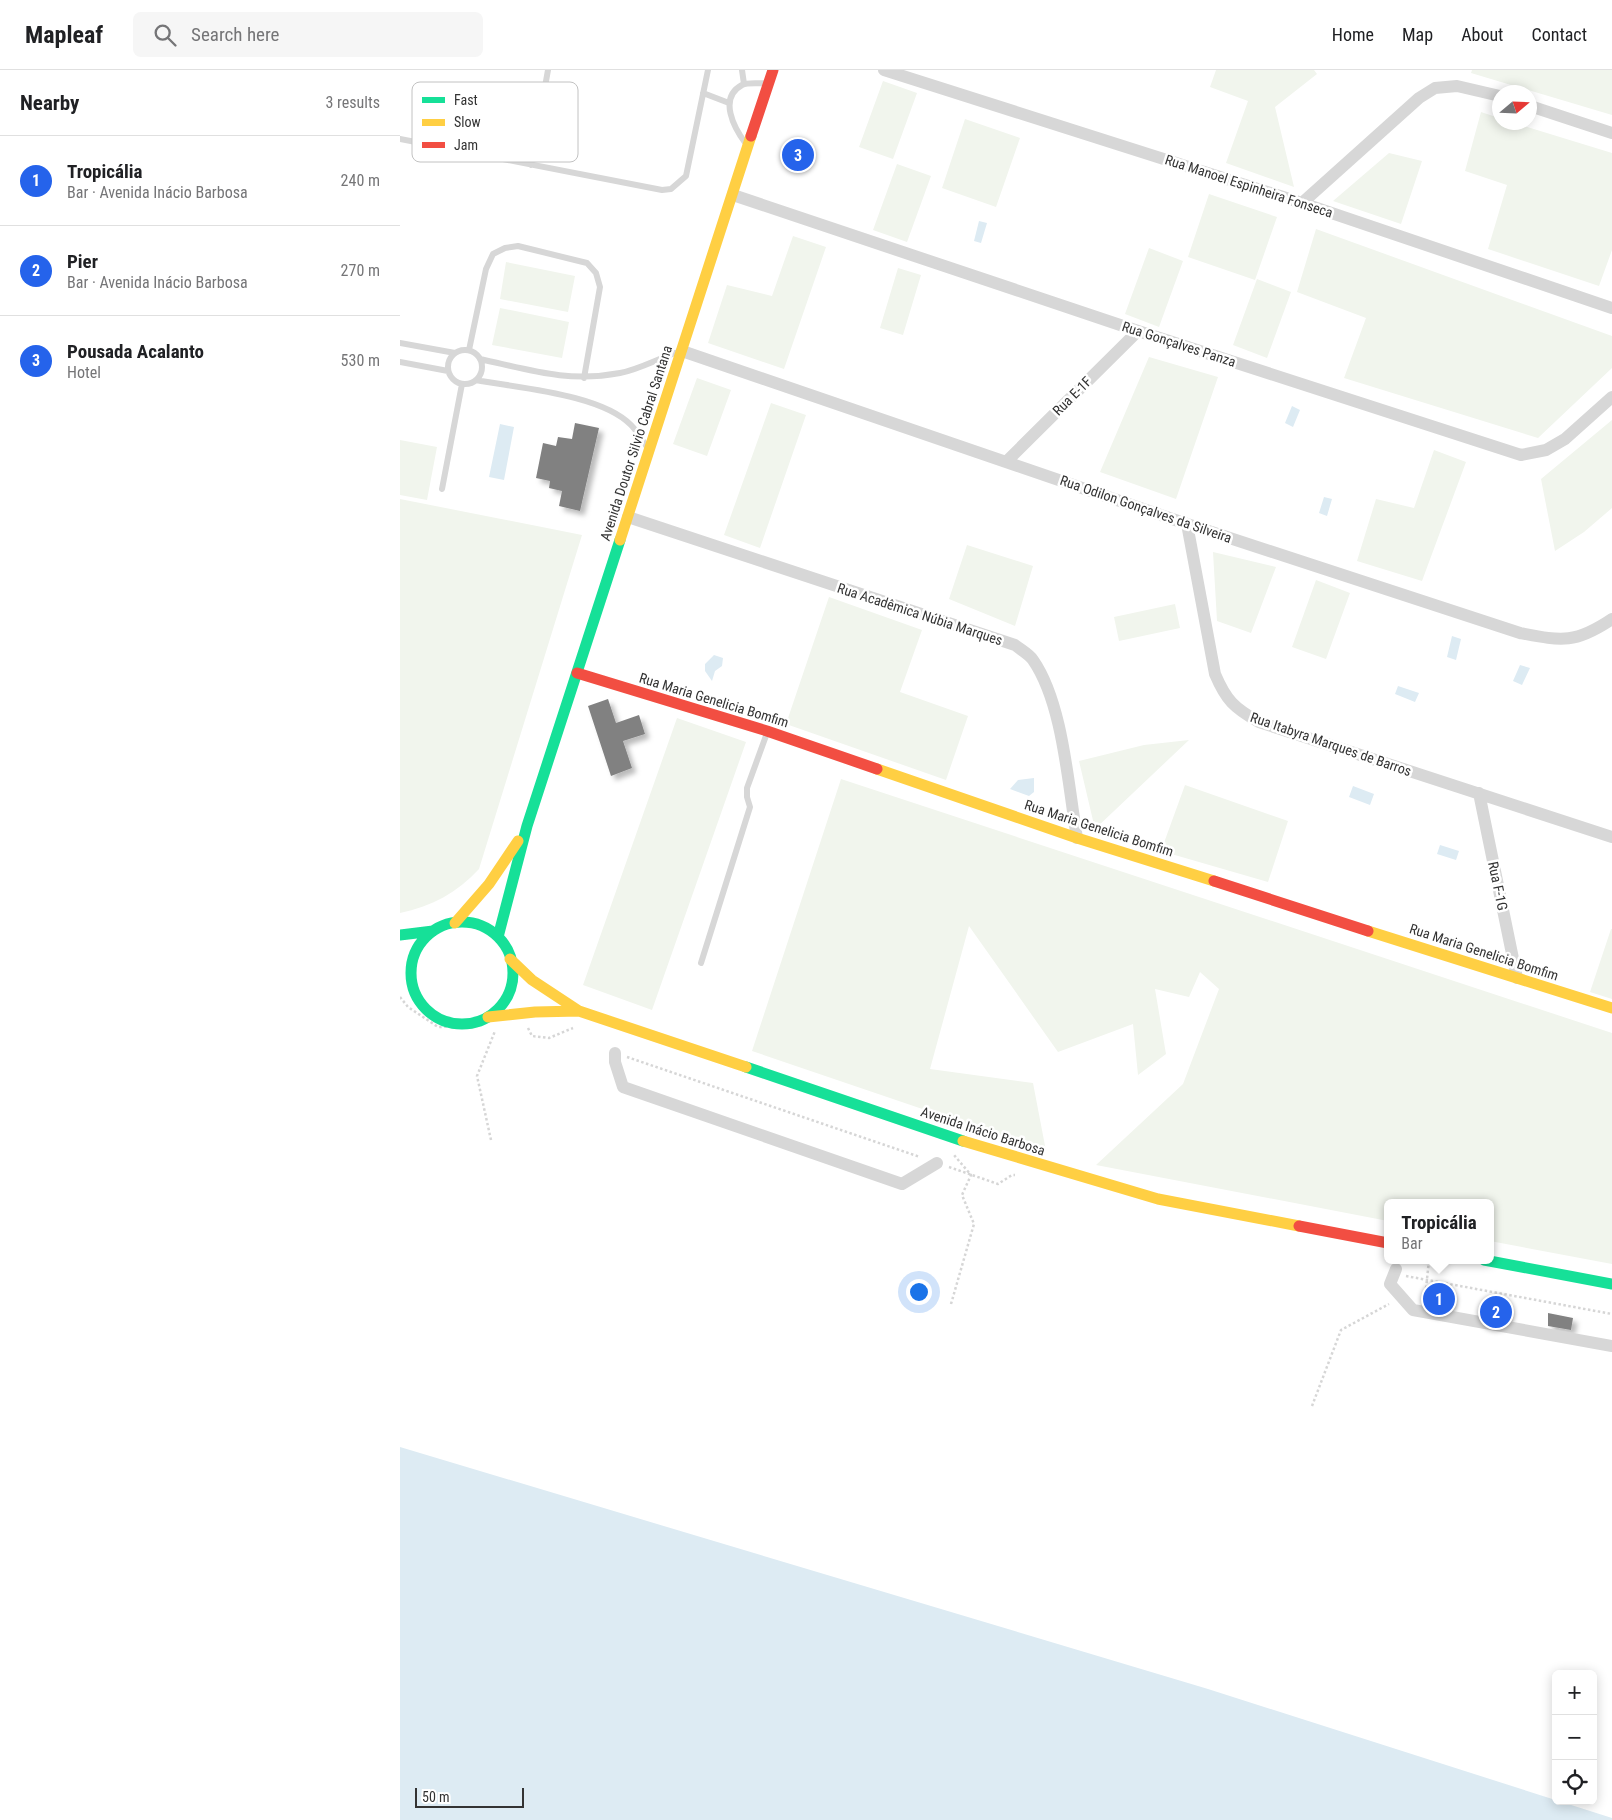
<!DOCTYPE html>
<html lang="en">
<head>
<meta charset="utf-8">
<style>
  body { margin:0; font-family:"Roboto Condensed",sans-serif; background:#f6f6f6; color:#202124 }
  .controls { position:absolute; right:15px; bottom:15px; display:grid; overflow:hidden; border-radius:8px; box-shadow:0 2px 12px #0003 }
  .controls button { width:45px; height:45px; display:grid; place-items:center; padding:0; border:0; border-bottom:1px solid #e0e0e0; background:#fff; color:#202124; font:25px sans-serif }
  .compass { position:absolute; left:1092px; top:15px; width:45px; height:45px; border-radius:50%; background:#fff; box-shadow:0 2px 12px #0003; rotate:71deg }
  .scale { position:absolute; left:15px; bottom:12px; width:109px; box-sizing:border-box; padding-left:5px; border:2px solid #333; border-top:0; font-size:14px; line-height:18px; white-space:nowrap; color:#333; -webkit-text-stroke:4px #fff; paint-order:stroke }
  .you { position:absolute; left:518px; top:1221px; width:18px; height:18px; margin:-12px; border:4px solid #fff; border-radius:50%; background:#1a73e8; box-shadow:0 0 0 8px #1a73e833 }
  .badge { display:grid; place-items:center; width:32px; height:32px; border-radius:50%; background:#2563eb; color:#fff; font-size:16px; font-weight:700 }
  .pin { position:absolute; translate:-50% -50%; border:2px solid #fff; box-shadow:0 1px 5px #0006 }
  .popup { position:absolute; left:984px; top:1129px; width:110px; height:65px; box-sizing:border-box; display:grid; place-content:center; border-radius:8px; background:#fff; filter:drop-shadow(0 1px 4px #0005); font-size:16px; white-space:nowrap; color:#757577 }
  .popup b { font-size:19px; color:#202124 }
  .popup::after { content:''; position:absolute; left:50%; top:100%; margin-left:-10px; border:10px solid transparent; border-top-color:#fff }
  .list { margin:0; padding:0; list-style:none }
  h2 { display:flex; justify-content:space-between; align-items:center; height:65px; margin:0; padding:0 20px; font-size:21px }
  h2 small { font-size:16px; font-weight:400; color:#757577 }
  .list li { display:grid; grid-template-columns:32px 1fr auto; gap:15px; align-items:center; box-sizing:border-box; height:90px; padding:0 20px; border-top:1px solid #e0e0e0 }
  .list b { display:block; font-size:19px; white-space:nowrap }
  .list p { margin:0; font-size:16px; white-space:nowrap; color:#757577 }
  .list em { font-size:16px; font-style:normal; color:#757577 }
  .icon { flex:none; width:28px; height:28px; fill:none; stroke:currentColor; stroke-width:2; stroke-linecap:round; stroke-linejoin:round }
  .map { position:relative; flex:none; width:1212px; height:1750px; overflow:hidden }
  header { display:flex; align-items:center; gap:30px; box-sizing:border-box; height:70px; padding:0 25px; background:#fff; border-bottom:1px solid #e0e0e0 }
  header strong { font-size:24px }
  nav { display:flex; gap:28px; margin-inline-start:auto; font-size:18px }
  .search { width:350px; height:45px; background:#f6f6f6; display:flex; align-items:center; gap:12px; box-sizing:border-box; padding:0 18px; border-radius:8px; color:#757577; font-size:19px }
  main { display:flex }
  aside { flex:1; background:#fff }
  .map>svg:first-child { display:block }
</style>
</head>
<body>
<header>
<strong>Mapleaf</strong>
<div class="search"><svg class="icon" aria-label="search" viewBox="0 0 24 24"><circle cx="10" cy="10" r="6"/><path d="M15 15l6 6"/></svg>Search here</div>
<nav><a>Home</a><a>Map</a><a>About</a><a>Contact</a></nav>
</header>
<main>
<aside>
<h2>Nearby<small>3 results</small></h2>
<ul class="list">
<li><span class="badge">1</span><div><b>Tropicália</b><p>Bar · Avenida Inácio Barbosa</p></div><em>240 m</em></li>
<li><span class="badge">2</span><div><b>Pier</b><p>Bar · Avenida Inácio Barbosa</p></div><em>270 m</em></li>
<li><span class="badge">3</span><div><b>Pousada Acalanto</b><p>Hotel</p></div><em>530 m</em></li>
</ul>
</aside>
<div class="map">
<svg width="1212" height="1750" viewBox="0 0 1212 1750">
  <defs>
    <filter id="shadow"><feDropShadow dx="4.5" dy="4.5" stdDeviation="2.5" flood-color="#0004"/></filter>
  </defs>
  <rect width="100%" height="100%" fill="#fff"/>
  <path fill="#f1f5ed" d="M816,0H914L917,4L875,37L894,117L826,93L848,31L810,17Z
    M1072,0H1212V45L1071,3Z
    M483,11L517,23L493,89L459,77Z
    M1081,42L1099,48L1100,52L1114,53L1212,83V180L1199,216L1088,179L1107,115L1065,101Z
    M565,49L620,68L596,137L542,118Z
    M989,83L1022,91L1001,154L933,131Z
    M497,94L531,106L507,172L473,160Z
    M809,124L877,147L855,210L788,187Z
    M916,159L1212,266V298L1138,368L944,308L966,248L897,222Z
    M393,166L426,177L384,299L308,273L327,215L372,226Z
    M749,178L783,191L759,257L725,244Z
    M106,192L175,206L168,242L100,229Z
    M498,198L521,205L503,265L480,258Z
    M857,209L891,222L867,288L833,275Z
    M100,238L169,252L162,288L92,275Z
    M749,287L818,307L776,429L700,402Z
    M297,308L331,320L307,386L273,374Z
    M371,333L406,345L360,478L324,465Z
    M1212,350V438L1184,462L1155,481L1141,409Z
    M0,370L37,377L27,430L0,425Z
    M1034,380L1066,392L1022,511L957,491L976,429L1014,438Z
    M0,429L182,465L79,799C58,822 31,837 0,843Z
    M567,475L633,496L615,556L549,529Z
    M813,482L876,497L851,563L817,551Z
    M916,510L950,523L926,589L892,577Z
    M429,527L522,560L500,622L568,646L546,710L386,654Z
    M775,534L780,558L719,571L714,547Z
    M277,648L346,672L252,940L183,915Z
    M789,670L695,759L679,691L744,675Z
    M441,709L1212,963V1194L1090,1171V1133H988V1151L696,1095L783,1014L819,919L800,902L789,927L755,919L766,984L738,1005L733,954L658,982L569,856L530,999L633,1013L646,1081L352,981Z
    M785,715L888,751L868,812L761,781Z
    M1211,859H1212V929L1190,922Z"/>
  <path fill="#ddebf3" d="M579,151L587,153L581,173L574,171Z
    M892,336L900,340L893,357L885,353Z
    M100,354L114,357L104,410L89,407Z
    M924,427L932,429L927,446L919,443Z
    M1052,566L1061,569L1056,590L1047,587Z
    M314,585L323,588L322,596L315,601L312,611L305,601V594Z
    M1120,595L1130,598L1122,615L1113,611Z
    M998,616L1019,623L1015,632L995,624Z
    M634,708V722L629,726L610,719L618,710Z
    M953,716L974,724L970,735L949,727Z
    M1040,775L1059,781L1056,790L1037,784Z
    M0,1377L808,1619L1212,1748V1750H0Z"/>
  <path fill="#818181" filter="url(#shadow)" d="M175,353L199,358L180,441L159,436L162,421L149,418L150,411L136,408L143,373L156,376L158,367L172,369Z
    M208,629L216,653L239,645L245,664L223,671L232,698L211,706L188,636Z
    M1027,1220L1051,1224L1050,1237L1026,1234Z
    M1084,1233L1108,1237L1107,1249L1083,1244Z
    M1148,1243L1173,1248L1171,1260L1148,1256Z"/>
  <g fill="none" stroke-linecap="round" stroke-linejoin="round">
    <path stroke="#d6d6d6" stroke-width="2.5" stroke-dasharray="2.5 2.5" stroke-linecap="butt" d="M0,927L8,937L38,957L77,956
      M128,958L132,966L149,968L173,958
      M227,987L520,1087
      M91,1070L77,1006L95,961
      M549,1097L598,1114L612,1105H615
      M1006,1206L1212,1244
      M1025,1228L1029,1190
      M551,1234L574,1154L562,1125L571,1105L554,1085
      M912,1336L941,1260L989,1234"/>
    <path stroke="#d7d7d7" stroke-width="6" d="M342,0L344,14
      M303,23L329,33
      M0,69L262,120L271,119L286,106L308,0
      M346,74C334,58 318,28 342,15C348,12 359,14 366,13
      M131,95L148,0
      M0,273L55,283
      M69,280L86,199L93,184L105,178L118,176L187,193L196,203L200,217L184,308
      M48 297a17 17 0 1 1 34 0a17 17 0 1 1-34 0Z
      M80,289C130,300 168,313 220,303C240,299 259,288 278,282
      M0,292L48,301
      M76,310C118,318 201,324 231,355C237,361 242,370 247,377
      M42,419L62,314
      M301,893L350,737L347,727V718L367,663"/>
    <path stroke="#d7d7d7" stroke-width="12" d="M484,0L902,133L1212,238
      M1130,36L1212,63
      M333,125L738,261L1121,385L1146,380L1165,369L1212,327
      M902,133L1019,28L1035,18L1057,16L1100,26
      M282,281L787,454L1120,563C1162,571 1175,574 1212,549
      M606,392L738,261
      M228,447L615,575C621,580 629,584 633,590C663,633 668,715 677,768
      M787,454L815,604C826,630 834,638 859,652L1212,767
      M1079,723L1117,908
      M215,983V992L223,1017L502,1114L537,1093
      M996,1199L990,1214L1013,1240L1212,1276"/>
    <path stroke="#16e098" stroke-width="11" d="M11 903a51 51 0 1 1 102 0a51 51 0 1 1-102 0Z
      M0,865L33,861
      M98,867L127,756L220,470
      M346,997L563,1071
      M1084,1190L1212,1214"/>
    <path stroke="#ffcf43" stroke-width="11" d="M220,470L351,66
      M477,699L677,768L814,811
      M55,853L89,814L118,771
      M968,861L1212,938
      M110,889L132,910L179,941L346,997
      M88,947L135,942L179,941
      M563,1071L758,1129L899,1156"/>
    <path stroke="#f24e42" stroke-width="11" d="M351,66L373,0
      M177,603L367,661L477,699
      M814,811L968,861
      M899,1156L988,1173"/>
  </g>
  <g text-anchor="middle" stroke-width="5" stroke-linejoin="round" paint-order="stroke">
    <g font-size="14" fill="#333" stroke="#fff">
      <text transform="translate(849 116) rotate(18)" y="5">Rua Manoel Espinheira Fonseca</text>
      <text transform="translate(779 274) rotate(18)" y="5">Rua Gonçalves Panza</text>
      <text transform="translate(672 326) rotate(-45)" y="5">Rua E-1F</text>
      <text transform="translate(236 373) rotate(-72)" y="5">Avenida Doutor Silvio Cabral Santana</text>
      <text transform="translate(746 439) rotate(19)" y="5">Rua Odilon Gonçalves da Silveira</text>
      <text transform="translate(520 544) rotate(18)" y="5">Rua Acadêmica Núbia Marques</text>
      <text transform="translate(314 630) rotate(17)" y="5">Rua Maria Genelicia Bomfim</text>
      <text transform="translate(931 674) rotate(19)" y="5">Rua Itabyra Marques de Barros</text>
      <text transform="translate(699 758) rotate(18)" y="5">Rua Maria Genelicia Bomfim</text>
      <text transform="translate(1098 816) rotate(78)" y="5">Rua F-1G</text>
      <text transform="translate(1084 882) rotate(18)" y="5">Rua Maria Genelicia Bomfim</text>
      <text transform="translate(583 1061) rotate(18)" y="5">Avenida Inácio Barbosa</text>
    </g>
  </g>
  <rect x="12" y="12" width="166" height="80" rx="8" fill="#fff" stroke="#c2c2c2" stroke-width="1"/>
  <rect x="22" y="27" width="23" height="6" fill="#16e098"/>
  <rect x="22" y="49" width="23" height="7" fill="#ffcf43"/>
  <rect x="22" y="72" width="23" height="6" fill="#f24e42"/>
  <g font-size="14" fill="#333">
    <text x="54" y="35">Fast</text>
    <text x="54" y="57">Slow</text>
    <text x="54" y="80">Jam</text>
  </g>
</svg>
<div class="controls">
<button>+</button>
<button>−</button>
<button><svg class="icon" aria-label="locate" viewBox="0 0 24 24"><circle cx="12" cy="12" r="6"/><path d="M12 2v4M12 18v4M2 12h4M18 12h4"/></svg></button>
</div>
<svg class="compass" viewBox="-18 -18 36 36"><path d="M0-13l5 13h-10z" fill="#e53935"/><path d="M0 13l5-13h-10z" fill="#757577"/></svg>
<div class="scale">50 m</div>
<div class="you"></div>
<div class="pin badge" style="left:1039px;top:1229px">1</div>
<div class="popup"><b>Tropicália</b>Bar</div>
<div class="pin badge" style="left:1096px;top:1242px">2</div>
<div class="pin badge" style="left:398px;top:85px">3</div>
</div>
</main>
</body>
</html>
